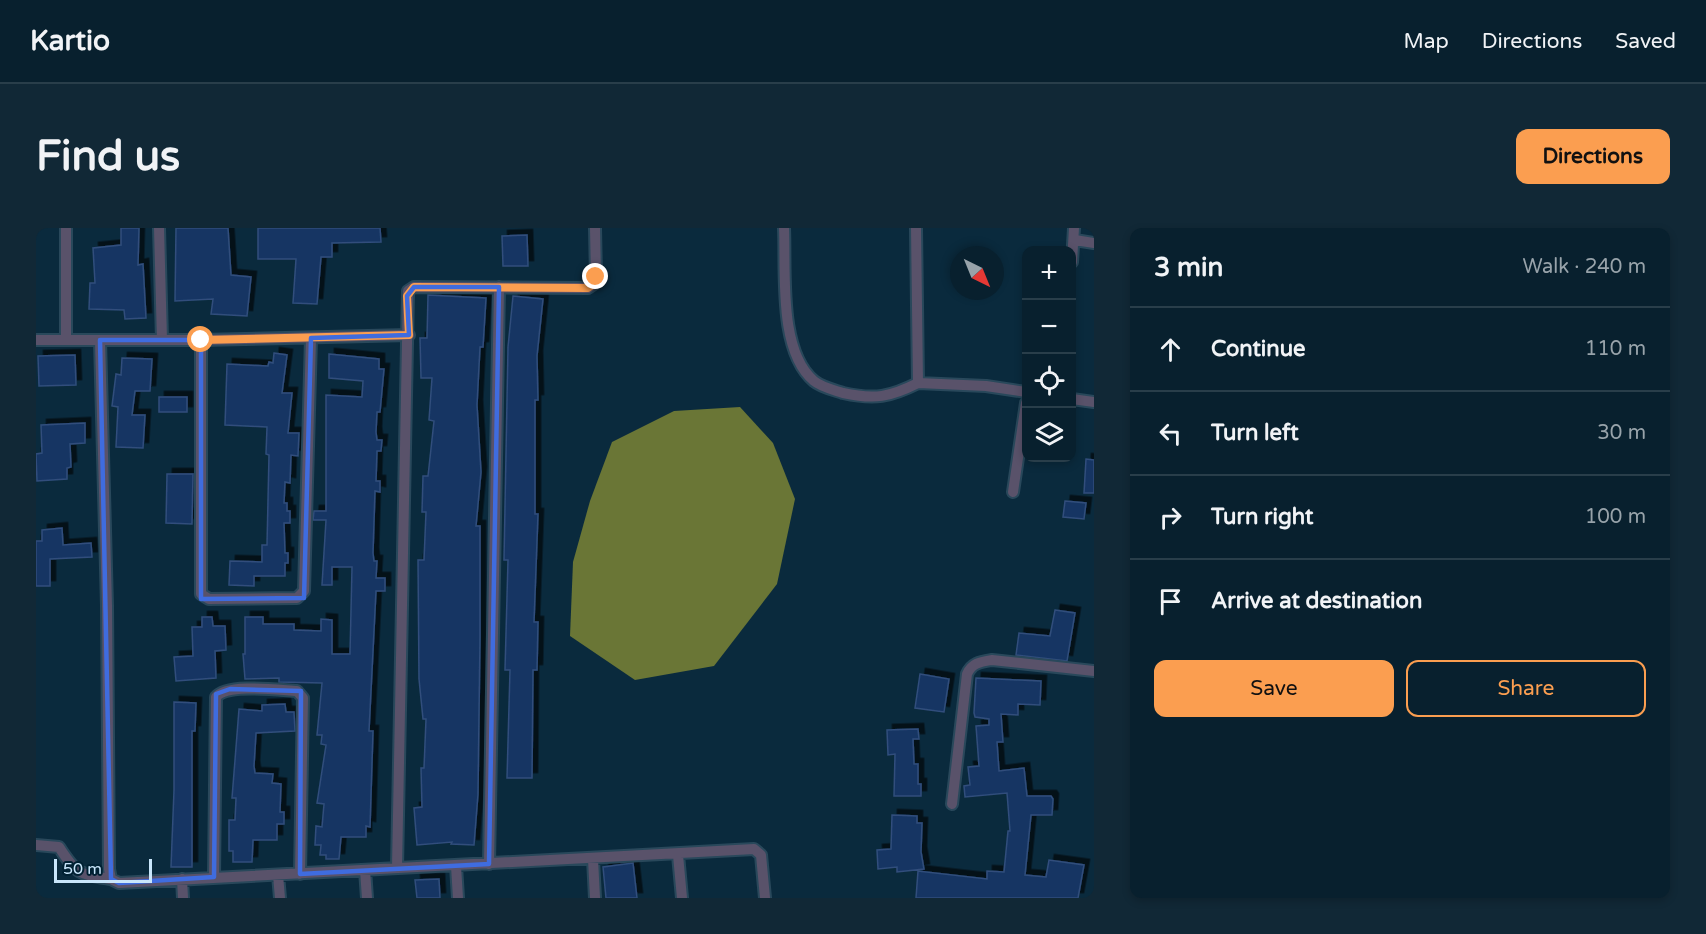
<!DOCTYPE html>
<html lang="en">
<head>
<meta charset="utf-8">
<style>
  body { margin:0; font-family:"Varela Round",sans-serif; background:#112836; color:#f1f3f6 }
  .controls { position:absolute; right:18px; top:18px; display:grid; overflow:hidden; border-radius:12px; box-shadow:0 3px 9px #0003 }
  .controls button { width:54px; height:54px; display:grid; place-items:center; padding:0; border:0; border-bottom:2px solid #293e4a; background:#08202e; color:#f1f3f6; font:30px sans-serif }
  .compass { position:absolute; left:914px; top:18px; width:54px; height:54px; border-radius:50%; background:#08202e; box-shadow:0 3px 9px #0003; rotate:137deg }
  .scale { position:absolute; left:18px; bottom:15px; width:98px; box-sizing:border-box; padding-left:6px; border:3px solid #c9e6fb; border-top:0; font-size:16px; line-height:21px; white-space:nowrap; color:#c9e6fb; -webkit-text-stroke:4px #012133; paint-order:stroke }
  .stop { position:absolute; width:18px; height:18px; margin:-14px; border:4px solid #fb9e50; border-radius:50%; background:#fff }
  .stop.end { background:#fb9e50; border-color:#fff; box-shadow:0 2px 6px #0008 }
  .list { margin:0; padding:0; list-style:none }
  h2 { display:flex; justify-content:space-between; align-items:center; height:78px; margin:0; padding:0 24px; font-size:26px }
  h2 small { font-size:20px; font-weight:400; color:#98a3aa }
  .list li { display:grid; grid-template-columns:39px 1fr auto; gap:18px; align-items:center; box-sizing:border-box; height:84px; padding:0 24px; border-top:2px solid #293e4a }
  .list b { display:block; font-size:22px; white-space:nowrap }
  .list em { font-size:20px; font-style:normal; color:#98a3aa }
  .actions { display:flex; gap:12px; padding:18px 24px }
  .actions a { flex:1; padding:14px 0; border:2px solid #fb9e50; border-radius:12px; text-align:center; font-size:21px; color:#fb9e50 }
  .actions .main { background:#fb9e50; color:#111 }
  .icon { flex:none; width:33px; height:33px; fill:none; stroke:currentColor; stroke-width:2; stroke-linecap:round; stroke-linejoin:round }
  .map { position:relative; flex:none; width:1058px; height:670px; overflow:hidden; border-radius:12px }
  header { display:flex; align-items:center; gap:36px; box-sizing:border-box; height:84px; padding:0 30px; background:#08202e; border-bottom:2px solid #293e4a }
  header strong { font-size:28px }
  nav { display:flex; gap:33px; margin-inline-start:auto; font-size:21px }
  .intro { display:flex; align-items:center; justify-content:space-between; box-sizing:border-box; height:144px; padding:0 36px }
  h1 { margin:0; font-size:42px }
  .button { padding:15px 27px; border-radius:12px; background:#fb9e50; color:#111; font-size:21px; font-weight:700 }
  main { display:flex; gap:36px; padding:0 36px }
  aside { flex:1; background:#08202e; border-radius:12px; box-shadow:0 3px 9px #0003 }
  .map>svg:first-child { display:block }
</style>
</head>
<body>
<header>
<strong>Kartio</strong>
<nav><a>Map</a><a>Directions</a><a>Saved</a></nav>
</header>
<div class="intro"><h1>Find us</h1><a class="button">Directions</a></div>
<main>
<div class="map">
<svg width="1058" height="670" viewBox="0 0 1058 670">
  <defs>
    <filter id="shadow"><feDropShadow dx="5.5" dy="-5.5" stdDeviation="0" flood-color="#0009"/></filter>
  </defs>
  <rect width="100%" height="100%" fill="#0a2a3d"/>
  <path fill="#6a7636" d="M704,179L737,215L759,271L741,356L678,438L599,452L534,408L537,334L554,273L576,214L638,183Z"/>
  <path fill="#173664" stroke="#304e7c" stroke-width="1.5" filter="url(#shadow)" d="M85,0H103L102,37L107,36L110,90L89,91L88,82L53,81L54,55H59L57,20L85,17Z
    M140,0H192L195,47L215,49L211,88L175,86L177,71L139,73Z
    M222,0H344L345,14L296,15V29H285L281,76L257,75L260,31H222Z
    M491,7L492,38H467L466,8Z
    M392,67L450,70L447,119H444L441,177L445,244L440,298H444V410L442,566L438,617L415,616L416,614L381,617L378,580L386,579L385,540H388L390,491H387L383,451L382,332H388L390,284H386L387,248H392L398,193L393,192L396,150H385L384,110H391Z
    M477,68L507,71L501,128L502,172H499V286H502L498,394H502L501,442H497L496,550H471L474,442H469L472,332H468L472,119Z
    M238,125L251,127L246,165H256L252,205H263L262,228L255,227L254,255L249,254L248,275H251V283H254V295H248L249,325H252V335H249V348H218V358L193,357L194,333L226,334V317H231L233,227L230,226L231,199L189,197L191,136L232,138L233,134L237,135Z
    M293,126L343,131V141H348L344,184H341L340,204L341,212H346L345,223H341L340,253H344V264L339,263L337,325L338,333H341L340,350H349V363H340L333,503H337L334,599L330,598V609H305L303,631H290V627H284L285,617H279L280,598L286,599L288,576L281,575L290,517L285,516L286,507H281L286,455L243,454V450L209,451L207,426H209V389H227V396H258V402L285,403V391L296,392V426H314L316,339H296V357H286L290,292H277L278,283H290V167L326,169L327,153L293,150Z
    M39,127L40,157L3,158L2,128Z
    M86,130L116,131L114,163H99L96,187H109L107,220L80,219L82,179L76,178L80,146L85,147Z
    M123,169H151V184H123Z
    M49,195V215L34,216L35,239L31,240V251L1,253L0,226L6,225L5,197Z
    M1050,231L1058,232V265H1048Z
    M131,246H157L156,296L130,295Z
    M1029,273L1050,275L1048,291L1027,289Z
    M26,300L27,317L55,315L56,329L14,331V358H0V313H6V302Z
    M1019,382L1039,385L1031,433L980,427L983,405L1014,408Z
    M166,389H176L177,398H189L190,422L179,423L180,450L140,453L138,429L157,428L156,399H166Z
    M884,446L913,451L908,484L879,480Z
    M940,450L1005,453L1004,477L982,476V487L965,486L967,514H961L963,543L988,540L991,568H1015L1017,571L1016,587H995L989,647L1010,649L1013,632L1048,637L1042,670H880L882,643L951,651V643L968,644L972,603H974L971,565L929,569L928,558L934,557L932,539L943,538L940,498L953,497V491L939,489L938,485Z
    M138,474L160,475L159,503H156V639H135L138,562Z
    M249,476L250,484H258L259,503L220,505L218,538L219,545L237,546L236,555L245,556L244,584H248V596H241V612H217L216,634H197V623H193V592H199L200,570H196L203,481L226,483V477Z
    M882,501L883,511H877L878,536H882V556H885V568H858L859,526L852,527L851,502Z
    M856,587L881,588V595H886L885,624L888,641L861,644V639L842,641L841,622L855,621Z
    M597,635L601,670H570L567,639Z
    M403,651L404,670H381L379,652Z"/>
  <g fill="none" stroke-linecap="round" stroke-linejoin="round">
    <g stroke="#29485b" stroke-width="14">
      <path id="street" d="M30,0V112
        M123,0L126,112
        M748,0C750,43 742,123 778,153C785,159 798,162 807,165C839,172 854,169 882,155
        M880,0L882,155L950,158L990,164
        M1039,12L1058,15
        M1036,34L1038,0
        M0,112H165L373,107
        M64,112L71,378L73,641L75,651L83,655L718,621L725,627L729,670
        M165,112V366L173,371L261,370L268,363L275,110
        M1036,171L1058,174
        M977,264L990,175
        M916,576L931,446C936,435 944,434 956,432L1058,443
        M0,617L23,619C41,647 43,646 75,651
        M642,627L646,670
        M557,631L559,670
        M453,636L463,59
        M420,638L422,670
        M361,640L372,63L378,59L552,60L558,56L560,49L559,0
        M329,642L331,670
        M242,647L244,670
        M178,649L180,469C191,455 243,462 261,463L267,470L264,646
        M146,651L147,670"/>
    </g>
    <use href="#street" stroke="#59526a" stroke-width="10"/>
  </g>
  <g fill="none" stroke-linecap="round" stroke-linejoin="round">
    <path stroke="#fb9e50" stroke-width="8" d="M165,112L373,107L371,68L378,59L552,60L558,56L560,49"/>
  </g>
  <path fill="none" stroke="#3f6cdf" stroke-width="4.5" stroke-linejoin="round" d="M378,59H463L453,636L264,646L265,463L194,461L180,466L178,649L83,655L75,651L64,112H165V371L268,370L275,110L373,107L371,68Z"/>
</svg>
<div class="controls">
<button>+</button>
<button>−</button>
<button><svg class="icon" aria-label="locate" viewBox="0 0 24 24"><circle cx="12" cy="12" r="6"/><path d="M12 2v4M12 18v4M2 12h4M18 12h4"/></svg></button>
<button><svg class="icon" aria-label="layers" viewBox="0 0 24 24"><path d="M12 4l9 5-9 5-9-5zM3 14l9 5 9-5"/></svg></button>
</div>
<svg class="compass" viewBox="-18 -18 36 36"><path d="M0-13l5 13h-10z" fill="#e53935"/><path d="M0 13l5-13h-10z" fill="#98a3aa"/></svg>
<div class="scale">50 m</div>
<div class="stop" style="left:165px;top:112px"></div>
<div class="stop end" style="left:560px;top:49px"></div>
</div>
<aside>
<h2>3 min<small>Walk · 240 m</small></h2>
<ul class="list">
<li><svg class="icon" aria-label="ahead" viewBox="0 0 24 24"><path d="M12 20V5M6 11l6-6 6 6"/></svg><div><b>Continue</b></div><em>110 m</em></li>
<li><svg class="icon" aria-label="left" viewBox="0 0 24 24"><path d="M17 20v-9H6M10 6l-5 5 5 5"/></svg><div><b>Turn left</b></div><em>30 m</em></li>
<li><svg class="icon" aria-label="right" viewBox="0 0 24 24"><path d="M7 20v-9h11M14 6l5 5-5 5"/></svg><div><b>Turn right</b></div><em>100 m</em></li>
<li><svg class="icon" aria-label="arrive" viewBox="0 0 24 24"><path d="M6 21V4h12l-3 4 3 4H6"/></svg><div><b>Arrive at destination</b></div></li>
</ul>
<div class="actions"><a class="main">Save</a><a>Share</a></div>
</aside>
</main>
</body>
</html>
